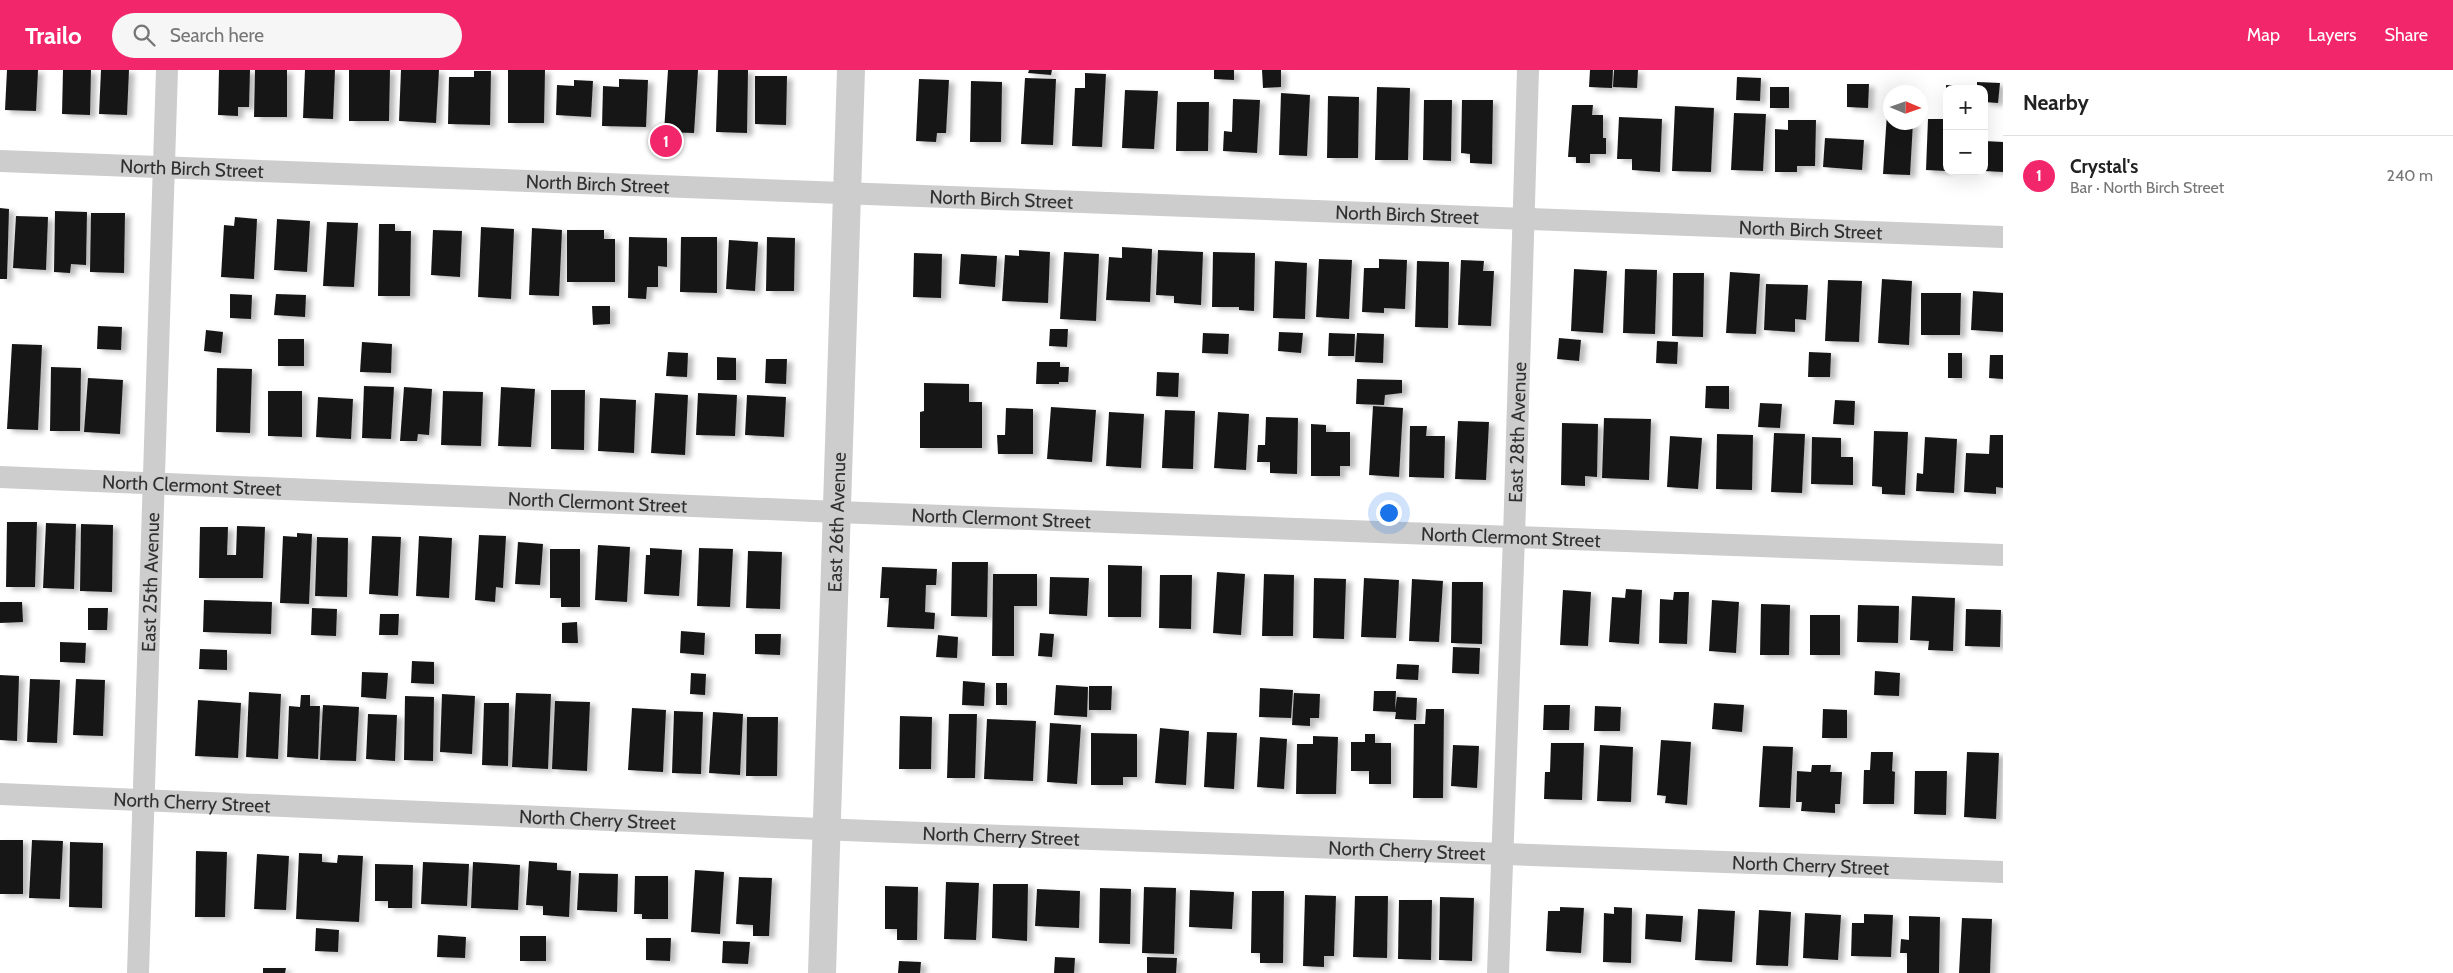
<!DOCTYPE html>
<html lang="en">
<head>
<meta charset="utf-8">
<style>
  body { margin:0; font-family:Cabin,sans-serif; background:#f6f6f6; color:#222 }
  .controls { position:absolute; right:15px; top:15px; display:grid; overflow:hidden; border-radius:10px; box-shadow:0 5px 20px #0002 }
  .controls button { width:45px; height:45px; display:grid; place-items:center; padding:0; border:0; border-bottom:1px solid #e0e0e0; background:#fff; color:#222; font:25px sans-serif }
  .compass { position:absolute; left:1883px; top:15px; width:45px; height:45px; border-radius:50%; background:#fff; box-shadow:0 5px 20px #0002; rotate:92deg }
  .you { position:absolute; left:1388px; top:442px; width:18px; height:18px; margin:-12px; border:4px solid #fff; border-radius:50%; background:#1a73e8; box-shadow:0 0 0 8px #1a73e833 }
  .badge { display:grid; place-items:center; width:32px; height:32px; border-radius:50%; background:#f2276b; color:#fff; font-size:16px; font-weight:700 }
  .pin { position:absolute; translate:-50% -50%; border:2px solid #fff; box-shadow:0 1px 5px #0006 }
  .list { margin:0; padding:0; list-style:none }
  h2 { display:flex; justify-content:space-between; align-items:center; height:65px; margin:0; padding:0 20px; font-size:21px }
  h2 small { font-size:16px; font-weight:400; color:#767676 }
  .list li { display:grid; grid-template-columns:32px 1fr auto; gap:15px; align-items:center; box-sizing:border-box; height:80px; padding:0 20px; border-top:1px solid #e0e0e0 }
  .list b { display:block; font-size:19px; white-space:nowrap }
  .list p { margin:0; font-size:16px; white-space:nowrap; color:#767676 }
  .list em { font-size:16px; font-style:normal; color:#767676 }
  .icon { flex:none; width:28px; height:28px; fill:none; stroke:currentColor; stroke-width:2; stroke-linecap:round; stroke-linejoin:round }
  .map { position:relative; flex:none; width:2003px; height:903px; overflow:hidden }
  header { display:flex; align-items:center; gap:30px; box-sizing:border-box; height:70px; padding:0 25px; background:#f2276b; color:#fff }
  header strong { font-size:24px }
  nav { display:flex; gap:28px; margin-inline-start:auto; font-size:18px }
  .search { width:350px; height:45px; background:#f6f6f6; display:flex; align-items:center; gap:12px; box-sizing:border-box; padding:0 18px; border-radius:28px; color:#767676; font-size:19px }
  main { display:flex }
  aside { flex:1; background:#fff }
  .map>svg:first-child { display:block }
</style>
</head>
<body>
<header>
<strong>Trailo</strong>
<div class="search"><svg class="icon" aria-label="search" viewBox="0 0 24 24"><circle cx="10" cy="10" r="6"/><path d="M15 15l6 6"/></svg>Search here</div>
<nav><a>Map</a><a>Layers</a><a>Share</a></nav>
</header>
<main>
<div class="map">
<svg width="2003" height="903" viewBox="0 0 2003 903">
  <defs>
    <filter id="shadow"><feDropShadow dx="5.5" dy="3" stdDeviation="2.5" flood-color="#0004"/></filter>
  </defs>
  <rect width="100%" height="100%" fill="#fff"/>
  <path fill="#171717" filter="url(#shadow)" d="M7,0H38L36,41L5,40Z
    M63,0H91L90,45L62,44Z
    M101,0H129L127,45L99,44Z
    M219,0H250L249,37H238V46L218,45Z
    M255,0H287V47H254Z
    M305,0H335L333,49L303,48Z
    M349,0H390L389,51H349Z
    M401,0H439L436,53L399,51Z
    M508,0H545L544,53H508Z
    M668,0H698L694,63L664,62Z
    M718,0H748L747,63L716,62Z
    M1029,0H1052L1051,5L1028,3Z
    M1214,0H1234V10L1214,9Z
    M1262,0H1281V17L1263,18Z
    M1590,0H1613L1612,18L1589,17Z
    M1614,0H1638L1637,18L1613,17Z
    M474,1H491L490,55L448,54L449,7H474Z
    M1085,3L1106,4L1102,77L1072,76L1075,18H1085Z
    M755,6H787L786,55L755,54Z
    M1737,7L1761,8L1760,31L1736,30Z
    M1025,8L1056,9L1053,75L1021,74Z
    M619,9L648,10L646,57L602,56L603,16L619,17Z
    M919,9L949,10L946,63H937L936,72L916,71Z
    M574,10L593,11L591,47L556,45L557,15L574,16Z
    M971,11L1002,12L1001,72H970Z
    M1977,12L2000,13L1998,33L1984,32V19H1977Z
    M1847,14H1869L1868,38L1847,37Z
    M1946,15L1970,16V19H1946Z
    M1377,17L1410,18L1408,90H1375Z
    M1770,17H1789V38H1770Z
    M1125,20L1158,21L1154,79L1122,78Z
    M1281,23L1310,25L1307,86L1279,85Z
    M1328,26L1359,27L1358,88H1327Z
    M1233,29L1260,30L1257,83L1223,81L1224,61L1232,62Z
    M1424,30H1452L1451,91L1423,90Z
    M1462,30H1493L1492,94L1470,93V84L1461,83Z
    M1177,32H1209L1208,81H1176Z
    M1572,35H1593L1592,45H1603V68H1606V84H1590V93H1576V87H1568Z
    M1675,36L1714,38L1711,102L1672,101Z
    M1734,43L1766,44L1763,101L1731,100Z
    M1887,43H1890V52H1913L1910,105L1883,104Z
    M1619,47L1662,49L1660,102L1632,100V89H1617Z
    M1928,49H1947V101L1926,100Z
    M1788,50H1816L1815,96H1797V102H1775V59L1788,60Z
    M1825,68L1864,70L1862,100L1823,97Z
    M1984,71L2003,72V102L1984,101Z
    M0,138L9,139L7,209H0Z
    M55,141L87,142L86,195L71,194L70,203L54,202Z
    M91,143H125L124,203L90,202Z
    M16,146L48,147L46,200L13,198Z
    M235,147L257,149L254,209L221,207L224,155L234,156Z
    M277,149L310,151L307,202L274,200Z
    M327,152L358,153L354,217L323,216Z
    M379,154H395V161H411L410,226H378Z
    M481,157L514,159L511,229L478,227Z
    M532,158L562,160L559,226L529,225Z
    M433,160L462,161L460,207L431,205Z
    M567,160H604V169H615V212H567Z
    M629,167L667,168V197L658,196V217H647L646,229L628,228Z
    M681,167H717V223L680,222Z
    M767,167L795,168L794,221H766Z
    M729,170L758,172L755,221L726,219Z
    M1122,177L1152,179L1150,232L1106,230L1109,187L1122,188Z
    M1019,180L1050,182L1048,233L1002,231L1005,185L1019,186Z
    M1158,180L1203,182L1201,235L1174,233V226L1156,225Z
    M1064,182L1099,184L1096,251L1060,249Z
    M1213,182L1255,183L1254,241L1239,240V237H1212Z
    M914,183L942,184L941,228L913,227Z
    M961,184L997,186L995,217L959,214Z
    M1319,189L1352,190L1349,249L1316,247Z
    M1379,189L1407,190L1405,239L1384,238V243L1362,242L1364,198H1379Z
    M1461,190L1484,191L1483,201H1494L1491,256L1458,255Z
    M1275,191L1307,193L1305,249L1273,248Z
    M1417,191L1449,192L1448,258L1415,257Z
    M1574,199L1607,201L1603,263L1571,261Z
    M1625,199L1657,200L1655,264L1623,263Z
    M1730,202L1760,204L1756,264L1726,263Z
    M1673,203H1704L1703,267L1672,266Z
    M1882,209L1912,211L1909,275L1878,273Z
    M1828,210L1862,211L1859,272L1825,271Z
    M1766,214L1808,215L1806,250L1795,249V262L1764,260Z
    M1973,221L2003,223V262L1971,260Z
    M1921,223H1961L1960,265H1921Z
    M230,224L252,225L251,249L230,248Z
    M276,224L306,225L305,247L274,245Z
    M592,236H610V254L593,255Z
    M98,256L122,257L121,280L97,279Z
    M1050,259H1068L1067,277L1049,276Z
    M206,260L223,262L221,283L204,281Z
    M1279,262L1303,263L1301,283L1278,281Z
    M1203,263L1229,264L1228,284L1202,283Z
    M1329,263L1355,264L1354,286H1328Z
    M1357,263L1384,264L1383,293L1355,292Z
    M1559,268L1581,270L1579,291L1557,289Z
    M278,269H304V296H278Z
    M1657,271L1678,272L1677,294L1656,293Z
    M362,272L392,274L391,303L360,302Z
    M12,274L42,275L38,360L7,359Z
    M668,282L688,283L687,307L666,306Z
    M1809,282L1831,283L1830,307H1808Z
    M1948,283H1962V308H1948Z
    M1990,285H2003V309L1989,308Z
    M717,287L736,288V310H717Z
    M766,289H787L786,314L765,313Z
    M1037,292H1060V297H1069L1068,312H1059V314H1036Z
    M51,297L81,298L80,361H50Z
    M217,298L252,299L250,363L216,362Z
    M1157,302L1179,303L1178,327L1156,326Z
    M88,308L123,310L120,364L84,362Z
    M1357,309L1402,310V323L1385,325L1384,335L1356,334Z
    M924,313L969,314V332H982V378H920V342L924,341Z
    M364,316L394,317L391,369L362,368Z
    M1706,316H1729V339L1705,338Z
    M404,317L432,319L429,365L418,364L417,371H400Z
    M501,317L535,319L531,377L498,376Z
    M551,320H585L584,380L551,379Z
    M268,321H302V367L268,366Z
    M443,321L483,322L481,376L441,375Z
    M655,323L688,325L685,385L651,383Z
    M698,323L737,325L735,366L696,365Z
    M747,325L786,327L784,367L745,365Z
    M318,327L353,329L351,369L316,367Z
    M600,328L636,330L634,383L598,381Z
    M1835,330L1855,331L1854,355L1833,354Z
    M1760,333L1782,334L1780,358L1758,357Z
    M1373,336L1403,338L1399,407L1369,405Z
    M1051,337L1096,340L1092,392L1047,389Z
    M1006,338L1033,339V384H998L997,365H1005Z
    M1165,340L1195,341L1193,399L1162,398Z
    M1109,342L1144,344L1141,398L1106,396Z
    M1218,342L1249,344L1246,400L1214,398Z
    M1266,347L1298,348L1297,404L1270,403V392H1257L1258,375H1265Z
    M1604,348L1651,349L1649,410L1602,408Z
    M1458,351L1489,352L1486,410L1455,409Z
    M1562,353L1598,354L1597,407L1585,406V416L1561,415Z
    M1311,354L1326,355V362H1350V396H1340V406H1311Z
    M1410,356H1427L1426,366H1445L1444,408L1409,407Z
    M1874,361L1908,362L1905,425L1882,424V417L1872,416Z
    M1774,363L1805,364L1802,423L1771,422Z
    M1717,364L1753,365L1752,420L1716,419Z
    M1990,365H2003V418L1996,417V424L1964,422L1966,383L1989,384Z
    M1670,366L1702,368L1698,419L1667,417Z
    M1812,367L1841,368V387H1853V415L1811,414Z
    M1925,367L1957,369L1954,423L1916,421L1917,403L1923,404Z
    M7,452H37L35,517H6Z
    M46,453L76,454L74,519L43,518Z
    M81,454L113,455L112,522L80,521Z
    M237,456L265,457L263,508H199L200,457H228L227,485H236Z
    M297,463L312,464L309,534L280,533L283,466L297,467Z
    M479,465L506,466L503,518L496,517L495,532L475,530Z
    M372,466L401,467L398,526L369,524Z
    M419,466L452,468L449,528L416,526Z
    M317,467L348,468L347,527L315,526Z
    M518,472L543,474L540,515L515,514Z
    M598,475L630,477L627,532L595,530Z
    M650,478L682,480L679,526L644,524L646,485H650Z
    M699,478L733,479L730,537L697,536Z
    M550,479H580V537H561V528H550Z
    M748,481L782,482L780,539L746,538Z
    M952,492H988L987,547L951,546Z
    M1108,495L1142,496L1141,547H1108Z
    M882,497L937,499L936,515H926L925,542L935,543L934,559L887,557L889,528H880Z
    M1217,502L1245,504L1241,565L1213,563Z
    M993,504H1037V536H1014V586H992Z
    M1264,504L1294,505L1293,566H1262Z
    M1160,505H1192L1191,559L1159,558Z
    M1050,507L1089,508L1087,546L1049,544Z
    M1314,508L1346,509L1344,569L1313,568Z
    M1364,508L1399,510L1396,568L1361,567Z
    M1412,509L1443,511L1439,572L1409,571Z
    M1452,512H1483L1482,574L1451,573Z
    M1626,519L1642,520L1639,574L1609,572L1612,527L1625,528Z
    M1563,520L1591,522L1588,576L1560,575Z
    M1674,522H1689L1687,574L1659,573L1660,529L1673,530Z
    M1912,526L1955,528L1953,581L1928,580L1929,571L1910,570Z
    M204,530L272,532L271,564L203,562Z
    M1712,530L1739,532L1736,583L1709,581Z
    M0,532H22L23,552L0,553Z
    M1761,534L1790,535L1789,585H1760Z
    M1858,535L1899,536L1898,573L1857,572Z
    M88,538H108L107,560H88Z
    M312,538L337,539L336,566L311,565Z
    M1966,539L2001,540L2000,577L1965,576Z
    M380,544H399L398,565H379Z
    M1810,545H1840V585H1810Z
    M577,552L578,573H562V553Z
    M681,561L705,563L704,585L680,583Z
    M1040,563L1054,564L1052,587L1038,586Z
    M755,564H781L780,585L755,584Z
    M938,565L958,567L957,588L936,587Z
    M60,572L86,573L85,593L60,592Z
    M1453,577L1480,578L1479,604L1452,603Z
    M200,579L227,580V600L199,599Z
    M412,591L434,592V614L411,613Z
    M1397,594L1419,595L1418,610L1396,609Z
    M1875,601L1900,603L1899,626L1874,625Z
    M362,602L388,603L386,629L361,627Z
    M691,603L706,604L705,625L690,624Z
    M0,605L19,606L17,671L0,670Z
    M30,609L60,610L57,673L27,672Z
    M76,609L105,610L103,666L73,665Z
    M963,611L985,613L984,636L962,635Z
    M996,613H1007V635H996Z
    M1056,615L1088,617L1087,647L1054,645Z
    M1089,616H1112L1111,640H1089Z
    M1260,618L1293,620L1291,648L1259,647Z
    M1374,621H1396L1395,640L1397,627L1417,628L1416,650L1395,649L1396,642L1373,641Z
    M249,622L281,624L278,689L246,687Z
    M516,623L551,624L548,699L512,697Z
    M1294,623L1320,624L1319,648H1310V656L1292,655Z
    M442,624L475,626L472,684L440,682Z
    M301,625H310V636H320L318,689L287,687L289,636L300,637Z
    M405,626L434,627L433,691L404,690Z
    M198,630L241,633L238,688L195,686Z
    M555,631L590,632L587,701L552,699Z
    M484,633H509L508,696L482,695Z
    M1714,633L1744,635L1742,662L1712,659Z
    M323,635L359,637L356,691L320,690Z
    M1544,635H1570L1569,660H1543Z
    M1595,636L1621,637L1620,661H1594Z
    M632,638L666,640L663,702L628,700Z
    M1426,639H1444L1443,728H1413L1414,654H1425Z
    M1823,639L1847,640V668H1822Z
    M674,641L703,642L701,704L672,703Z
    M713,642L743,644L740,705L709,703Z
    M368,644L397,645L395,691L366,689Z
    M949,644H977L975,708H947Z
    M900,646L932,647L931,699H899Z
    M747,647H778L777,706H746Z
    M987,649L1036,651L1033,711L984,709Z
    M1050,653L1081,655L1077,714L1047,712Z
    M1160,658L1189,661L1186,715L1155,713Z
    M1207,662L1237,663L1234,719L1204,717Z
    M1091,663L1137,664V707H1123V715H1091Z
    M1365,664H1375V673H1391V714H1369V701H1351V672H1365Z
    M1313,666L1338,667L1336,724H1296L1297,674H1313Z
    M1260,667L1287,669L1284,719L1257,717Z
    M1661,670L1691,672L1687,735L1665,733L1666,726L1657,725Z
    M1551,673H1584L1582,730L1544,729L1545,702H1550Z
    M1453,675L1479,676L1477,718L1451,716Z
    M1600,675L1633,677L1631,732L1597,731Z
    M1763,676L1793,677L1790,738L1759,737Z
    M1871,682H1893L1892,701L1895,702L1894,734H1863L1864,700H1870Z
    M1967,682L1999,683L1996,749L1964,747Z
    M1812,695H1831L1830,702H1842L1840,734H1835V743L1801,741L1802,732H1796L1797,701L1811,702Z
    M1915,701H1947L1946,745L1914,744Z
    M0,770H23V824H0Z
    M32,770L63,771L60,829L29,828Z
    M70,772L103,773L102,838L69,837Z
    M196,781L227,782L225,847H195Z
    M299,783L322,784V792L337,793L338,785L363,786L359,852L296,849Z
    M257,784L289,786L286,840L254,839Z
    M529,791L557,793V800L571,801L569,847L543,845V836L526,835Z
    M423,792L469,794L467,836L421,834Z
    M473,792L520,795L518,840L471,838Z
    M375,794L413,795L412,838H388V831H375Z
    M695,800L724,802L720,864L691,862Z
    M579,803L618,804L617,842L577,840Z
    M635,806H668V849H642V844H634Z
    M739,807L772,808L769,866H753V855L736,854Z
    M946,812L979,813L976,870L944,869Z
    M993,814H1028L1027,871L992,868Z
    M885,816L918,817L917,870H897V859H885Z
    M1144,817L1176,818L1174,884L1142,883Z
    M1100,818L1131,819L1130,874L1099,873Z
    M1037,819L1080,821L1079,858L1035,856Z
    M1190,820L1234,822L1232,859L1189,857Z
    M1252,821H1284L1283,893H1260V883H1251Z
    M1305,825L1336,826L1334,886H1324V897L1303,896Z
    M1355,826H1388L1387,888L1353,887Z
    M1440,827L1474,828L1472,891L1439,890Z
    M1399,830H1432L1431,890L1398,889Z
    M1560,837L1584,838L1581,883L1546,881L1548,841H1560Z
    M1614,837L1632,838L1631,893L1603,892L1604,843L1614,844Z
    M1698,839L1735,841L1732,892L1695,890Z
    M1759,840L1791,842L1788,896L1756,895Z
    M1805,843L1841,845L1838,890L1803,888Z
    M1646,844L1683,846L1681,872L1645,869Z
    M1864,844L1893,845L1891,887L1851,886L1852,853H1864Z
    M1909,846L1940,847L1939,903H1907V883H1900L1901,869L1909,870Z
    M1962,848L1992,849L1990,903H1959Z
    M316,858L339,860L338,882L315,881Z
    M438,865L466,867L465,888L437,887Z
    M520,866H546V891H520Z
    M646,868H671L670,891L646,890Z
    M723,871L750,872L748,894L722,893Z
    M1055,887L1075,888L1074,903H1054Z
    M1147,887L1177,888L1176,903H1147Z
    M899,891L921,892L920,903H898Z
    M263,898H286L285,903H263Z"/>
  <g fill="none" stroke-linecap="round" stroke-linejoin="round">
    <g stroke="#cdcdcd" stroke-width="22">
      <path id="s1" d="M0,91L2003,167"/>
      <path id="s2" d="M0,407L837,442L2003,485"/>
      <path id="s3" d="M0,724L869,761L2003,802"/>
      <path id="s4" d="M138,903C147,602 157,301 167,0"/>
      <path id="s5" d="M1498,903L1514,467L1528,0"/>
    </g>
    <path stroke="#cdcdcd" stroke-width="28" id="s6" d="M822,903L851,0"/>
  </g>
  <g text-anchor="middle" stroke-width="5" stroke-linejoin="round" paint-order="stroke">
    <g font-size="19" fill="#303030" stroke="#fff">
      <text dy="7" stroke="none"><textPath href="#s1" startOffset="192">North Birch Street</textPath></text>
      <text dy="7" stroke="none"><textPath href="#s1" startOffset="598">North Birch Street</textPath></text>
      <text dy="7" stroke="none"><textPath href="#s1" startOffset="1002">North Birch Street</textPath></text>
      <text dy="7" stroke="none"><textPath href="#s1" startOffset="1408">North Birch Street</textPath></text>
      <text dy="7" stroke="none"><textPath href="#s1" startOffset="1812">North Birch Street</textPath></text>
      <text dy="7" stroke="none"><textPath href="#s5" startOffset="541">East 28th Avenue</textPath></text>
      <text dy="7" stroke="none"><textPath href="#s2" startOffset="192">North Clermont Street</textPath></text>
      <text dy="7" stroke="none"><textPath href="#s2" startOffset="598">North Clermont Street</textPath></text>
      <text dy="7" stroke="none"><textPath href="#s2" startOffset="1002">North Clermont Street</textPath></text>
      <text dy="7" stroke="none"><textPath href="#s6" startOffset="451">East 26th Avenue</textPath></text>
      <text dy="7" stroke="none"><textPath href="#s2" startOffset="1512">North Clermont Street</textPath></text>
      <text dy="7" stroke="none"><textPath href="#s4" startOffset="391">East 25th Avenue</textPath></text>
      <text dy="7" stroke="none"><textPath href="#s3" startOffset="192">North Cherry Street</textPath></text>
      <text dy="7" stroke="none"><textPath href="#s3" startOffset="598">North Cherry Street</textPath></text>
      <text dy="7" stroke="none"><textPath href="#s3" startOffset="1002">North Cherry Street</textPath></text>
      <text dy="7" stroke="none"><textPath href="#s3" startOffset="1408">North Cherry Street</textPath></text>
      <text dy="7" stroke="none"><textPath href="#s3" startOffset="1812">North Cherry Street</textPath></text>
    </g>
  </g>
</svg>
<div class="controls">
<button>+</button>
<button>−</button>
</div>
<svg class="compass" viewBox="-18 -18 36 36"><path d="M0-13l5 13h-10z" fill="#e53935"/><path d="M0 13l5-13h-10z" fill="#767676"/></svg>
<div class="you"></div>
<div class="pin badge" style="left:666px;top:71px">1</div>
</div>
<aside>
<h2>Nearby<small></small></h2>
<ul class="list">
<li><span class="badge">1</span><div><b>Crystal's</b><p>Bar · North Birch Street</p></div><em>240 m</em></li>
</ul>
</aside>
</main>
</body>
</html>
